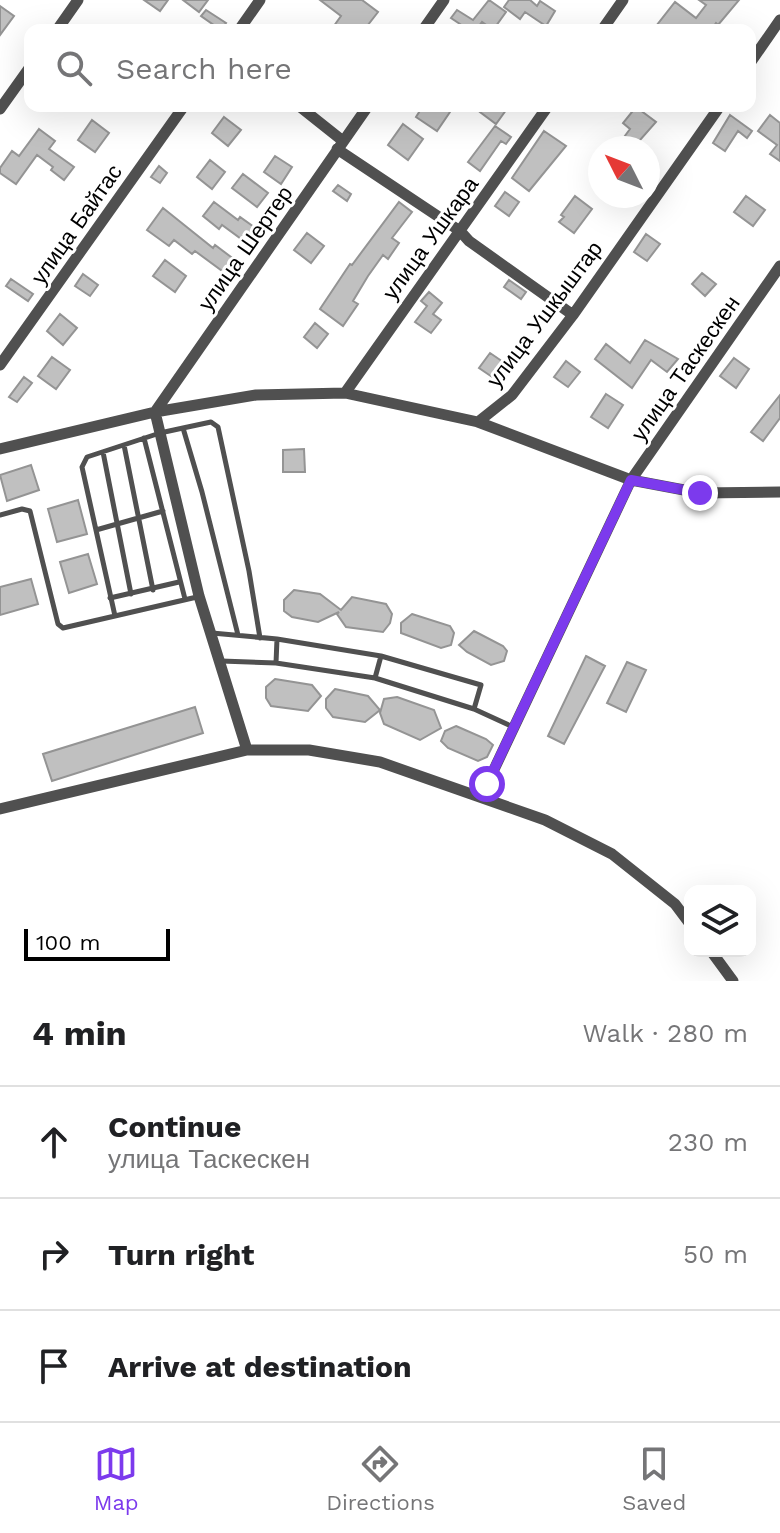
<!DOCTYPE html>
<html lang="en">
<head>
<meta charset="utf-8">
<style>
  body { margin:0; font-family:"Work Sans",sans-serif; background:#f6f6f6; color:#202124 }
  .controls { position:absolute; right:24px; bottom:24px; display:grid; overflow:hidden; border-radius:16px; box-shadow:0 8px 32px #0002 }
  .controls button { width:72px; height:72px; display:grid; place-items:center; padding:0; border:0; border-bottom:2px solid #e0e0e0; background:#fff; color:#202124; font:40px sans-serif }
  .compass { position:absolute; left:588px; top:136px; width:72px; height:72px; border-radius:50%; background:#fff; box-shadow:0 8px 32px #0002; rotate:312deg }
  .scale { position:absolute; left:24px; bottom:20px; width:146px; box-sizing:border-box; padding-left:8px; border:4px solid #000; border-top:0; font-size:22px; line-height:28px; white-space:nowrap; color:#000; -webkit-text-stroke:6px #fff; paint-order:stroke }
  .stop { position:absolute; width:24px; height:24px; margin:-18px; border:6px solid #7c3aed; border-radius:50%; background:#fff }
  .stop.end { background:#7c3aed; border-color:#fff; box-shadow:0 2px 8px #0008 }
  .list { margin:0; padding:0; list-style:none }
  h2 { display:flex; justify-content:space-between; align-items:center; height:104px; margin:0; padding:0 32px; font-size:34px }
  h2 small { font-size:26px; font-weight:400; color:#757577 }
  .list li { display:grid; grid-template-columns:52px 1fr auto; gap:24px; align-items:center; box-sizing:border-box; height:112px; padding:0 32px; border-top:2px solid #e0e0e0 }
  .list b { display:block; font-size:30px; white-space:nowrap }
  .list p { margin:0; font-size:26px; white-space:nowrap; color:#757577 }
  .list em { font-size:26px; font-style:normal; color:#757577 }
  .icon { flex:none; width:44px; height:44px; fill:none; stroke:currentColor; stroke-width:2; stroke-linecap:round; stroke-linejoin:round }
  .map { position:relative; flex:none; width:780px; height:981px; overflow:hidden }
  .search { position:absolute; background:#fff; box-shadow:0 8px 32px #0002; left:24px; right:24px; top:24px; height:88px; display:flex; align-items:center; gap:20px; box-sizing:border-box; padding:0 28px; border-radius:16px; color:#757577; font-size:30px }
  .sheet { height:440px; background:#fff }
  nav { display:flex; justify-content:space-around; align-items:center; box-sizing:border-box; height:112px; border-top:2px solid #e0e0e0; background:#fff; font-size:22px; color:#757577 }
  nav a { display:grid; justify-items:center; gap:4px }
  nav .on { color:#7c3aed }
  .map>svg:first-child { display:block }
</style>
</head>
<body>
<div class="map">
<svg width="780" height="981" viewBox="0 0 780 981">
  <rect width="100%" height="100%" fill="#fff"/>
  <path fill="#c0c0c0" stroke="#949494" stroke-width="2" d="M144,0H168L160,11Z
    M183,0H208L199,12Z
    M320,0H362L378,12L364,30H331L341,16Z
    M489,0L506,12L493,30L482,22L476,30H469L451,18L457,10L473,20Z
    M509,0H530L537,6L540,1L555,11L546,26L525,12L520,19L504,7Z
    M699,0H739L718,25L716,23L711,30H653L675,2L696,18L706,5Z
    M0,6L14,16L0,35Z
    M206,10L226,23L221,30L201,16Z
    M423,106H442L450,112L437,131L416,117Z
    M485,106H509L496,124L480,112Z
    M636,107L656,122L633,148H616L630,129L623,123Z
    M730,115L752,131L747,138L738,131L725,151L713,143Z
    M770,115L780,123V161L770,154L777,145L758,131Z
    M224,117L241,130L228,146L212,133Z
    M92,120L109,133L95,152L78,140Z
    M403,124L423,139L408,160L388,145Z
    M495,126L511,137L506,144L501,141L480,171L468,162Z
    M39,129L55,141L49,149L74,167L64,180L51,170L53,167L37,155L16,184L0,173V168L12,151L19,156Z
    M544,131L566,146L529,191L512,178Z
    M275,156L292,167L281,184L264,172Z
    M210,160L225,172L212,189L197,177Z
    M159,166L167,173L160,183L151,177Z
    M243,174L268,193L257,207L232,188Z
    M338,185L351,194L347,201L333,191Z
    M505,192L519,202L509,216L495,206Z
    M575,196L592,209L574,233L559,222L564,217L561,215Z
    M746,196L765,210L753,226L734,212Z
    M214,202L238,220L240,217L254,227L244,241L222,225L219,229L203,216Z
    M399,202L412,212L392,238L399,243L388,259L383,255L368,276L353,301L358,304L343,326L320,309L350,264L352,265Z
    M163,208L213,248L215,245L235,260L225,273L195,251L192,254L174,240L169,246L147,230Z
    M307,233L324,246L311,263L294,250Z
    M646,234L660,244L647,261L634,252Z
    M165,260L186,276L175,292L153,276Z
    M702,273L716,284L705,296L692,284Z
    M83,274L98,285L90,296L75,286Z
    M11,279L33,294L28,301L6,286Z
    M509,280L526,292L521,299L504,287Z
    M429,292L442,303L433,314L441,320L431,333L415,322L427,306L421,301Z
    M60,314L77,328L63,345L47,331Z
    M315,323L328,334L317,348L304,337Z
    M645,340L678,359L667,372L651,360L632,388L595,359L606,344L630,363Z
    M490,353L512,368L501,383L479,368Z
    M52,357L70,370L56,389L38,376Z
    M734,358L749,369L736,388L720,376Z
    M566,361L580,372L568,387L554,377Z
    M24,377L32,383L17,402L9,397Z
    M606,394L623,405L608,428L591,417Z
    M780,395V418L763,441L751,432Z
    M304,449L305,472H283V450Z
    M31,465L39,490L7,501L0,475Z
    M78,500L87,534L57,542L48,509Z
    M88,554L97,584L69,593L60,562Z
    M31,579L38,604L0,615V587Z
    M294,590L320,594L341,610L352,597L386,604L392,614L390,623L383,632L346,627L337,614L339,612L318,622L292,617L284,611V600Z
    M412,614L450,626L454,633L451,645L441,648L401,633V623Z
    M474,631L503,646L507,651L504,661L491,665L467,652L459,645Z
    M586,656L605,666L564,744L548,736Z
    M627,662L646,670L626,712L607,703Z
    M275,679L312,685L321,696L308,711L271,706L266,698V687Z
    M335,689L368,696L380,710L365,722L333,717L326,708V699Z
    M397,697L434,710L441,728L420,740L384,724L380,713L384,699Z
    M195,707L203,733L52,781L43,754Z
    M456,726L486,739L493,745L487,757L478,761L448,748L441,741L445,731Z"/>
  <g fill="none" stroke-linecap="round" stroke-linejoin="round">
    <path stroke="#505050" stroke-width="5" d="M183,428L211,422L218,427L249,571L260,638
      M144,438L185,599
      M124,445L153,590
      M103,452L131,594
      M0,515L22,509L30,511L58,624L63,628L197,597
      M96,530L163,511
      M110,598L179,582
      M115,616L82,467L87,457L160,433L183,428L202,492L238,635
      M212,633L277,639L276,663L375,678L474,709L481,685L381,656L277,639
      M221,661L276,663
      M375,678L381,656
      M474,709L513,727"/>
    <path stroke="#505050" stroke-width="11" d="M57,30L78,0
      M239,30L260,0
      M423,30L444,0
      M602,30L623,0
      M750,63L780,20
      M299,106L343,141
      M368,106L155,412L199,596L247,750H309L380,762L545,820L612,854L675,904L690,924
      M0,109L30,67
      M337,149L460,231L469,241L573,315
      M0,365L184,106
      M345,393L548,106
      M478,422L512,395L573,315L720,106
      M0,449L155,412L256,395L345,393L478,422L631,480L700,493L780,492
      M481,797L631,480L780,266
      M0,809L247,750
      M711,951L733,981"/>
  </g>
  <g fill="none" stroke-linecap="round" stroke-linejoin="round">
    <path stroke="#7c3aed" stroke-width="10" d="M487,784L631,480L700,493"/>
  </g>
  <g text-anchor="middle" stroke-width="6" stroke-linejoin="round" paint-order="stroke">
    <g font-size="22" fill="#000" stroke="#fff">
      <text transform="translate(76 224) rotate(-55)" y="8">улица Байтас</text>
      <text transform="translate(430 238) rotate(-54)" y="8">улица Ушкара</text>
      <text transform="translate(245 248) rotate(-55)" y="8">улица Шертер</text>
      <text transform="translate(544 314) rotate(-53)" y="8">улица Ушкыштар</text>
      <text transform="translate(685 368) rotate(-55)" y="8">улица Таскескен</text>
    </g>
  </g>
</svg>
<div class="controls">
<button><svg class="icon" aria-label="layers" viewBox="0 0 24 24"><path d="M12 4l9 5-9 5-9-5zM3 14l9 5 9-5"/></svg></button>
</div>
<svg class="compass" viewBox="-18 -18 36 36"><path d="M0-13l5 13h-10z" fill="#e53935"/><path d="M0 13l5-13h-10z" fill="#757577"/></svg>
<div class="scale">100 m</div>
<div class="stop" style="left:487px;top:784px"></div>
<div class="stop end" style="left:700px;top:493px"></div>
<div class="search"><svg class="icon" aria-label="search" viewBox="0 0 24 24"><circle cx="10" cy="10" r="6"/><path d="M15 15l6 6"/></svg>Search here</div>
</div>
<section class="sheet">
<h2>4 min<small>Walk · 280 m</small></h2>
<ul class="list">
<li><svg class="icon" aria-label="ahead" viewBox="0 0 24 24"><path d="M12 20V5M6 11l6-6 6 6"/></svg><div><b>Continue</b><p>улица Таскескен</p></div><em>230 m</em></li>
<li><svg class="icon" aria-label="right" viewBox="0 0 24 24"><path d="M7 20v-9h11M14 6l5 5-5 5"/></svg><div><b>Turn right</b></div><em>50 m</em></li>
<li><svg class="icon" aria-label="arrive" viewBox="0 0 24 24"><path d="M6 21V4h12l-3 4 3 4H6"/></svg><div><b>Arrive at destination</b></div></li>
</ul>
</section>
<nav>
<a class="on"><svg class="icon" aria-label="map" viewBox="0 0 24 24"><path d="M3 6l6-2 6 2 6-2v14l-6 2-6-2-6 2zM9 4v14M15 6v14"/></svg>Map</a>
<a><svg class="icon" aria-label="directions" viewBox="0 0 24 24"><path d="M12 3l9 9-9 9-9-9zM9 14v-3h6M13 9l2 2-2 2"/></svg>Directions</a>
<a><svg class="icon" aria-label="saved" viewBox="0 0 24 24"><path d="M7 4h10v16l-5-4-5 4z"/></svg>Saved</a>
</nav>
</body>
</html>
